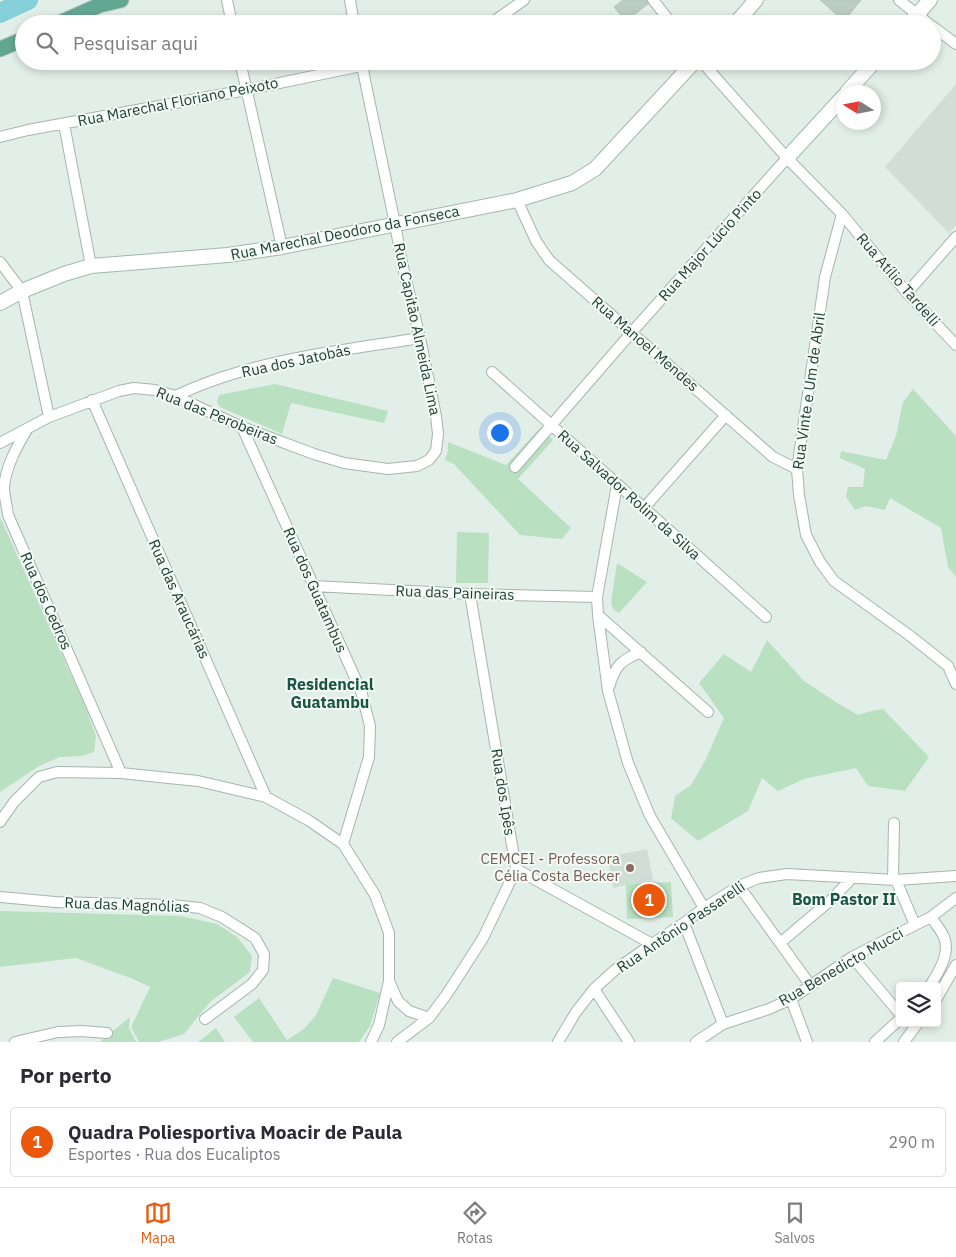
<!DOCTYPE html>
<html lang="pt">
<head>
<meta charset="utf-8">
<style>
  body { margin:0; font-family:"IBM Plex Sans",sans-serif; background:#f2f2f3; color:#2b2b33 }
  .controls { position:absolute; right:15px; bottom:15px; display:grid; overflow:hidden; border-radius:5px; box-shadow:0 2px 8px #0003 }
  .controls button { width:45px; height:45px; display:grid; place-items:center; padding:0; border:0; border-bottom:1px solid #e1e1e2; background:#fff; color:#2b2b33; font:25px sans-serif }
  .compass { position:absolute; left:836px; top:85px; width:45px; height:45px; border-radius:50%; background:#fff; box-shadow:0 2px 8px #0003; rotate:281deg }
  .you { position:absolute; left:499px; top:432px; width:18px; height:18px; margin:-12px; border:4px solid #fff; border-radius:50%; background:#1a73e8; box-shadow:0 0 0 8px #1a73e833 }
  .badge { display:grid; place-items:center; width:32px; height:32px; border-radius:50%; background:#ea580c; color:#fff; font-size:16px; font-weight:700 }
  .pin { position:absolute; translate:-50% -50%; border:2px solid #fff; box-shadow:0 1px 5px #0006 }
  .list { margin:0; padding:0; list-style:none }
  h2 { display:flex; justify-content:space-between; align-items:center; height:65px; margin:0; padding:0 20px; font-size:21px }
  h2 small { font-size:16px; font-weight:400; color:#7c7c81 }
  .list li { display:grid; grid-template-columns:32px 1fr auto; gap:15px; align-items:center; box-sizing:border-box; height:70px; margin:0 10px 10px; padding:0 10px; border:1px solid #e1e1e2; border-radius:5px }
  .list b { display:block; font-size:19px; white-space:nowrap }
  .list p { margin:0; font-size:16px; white-space:nowrap; color:#7c7c81 }
  .list em { font-size:16px; font-style:normal; color:#7c7c81 }
  .icon { flex:none; width:28px; height:28px; fill:none; stroke:currentColor; stroke-width:2; stroke-linecap:round; stroke-linejoin:round }
  .map { position:relative; flex:none; width:956px; height:1042px; overflow:hidden }
  .search { position:absolute; background:#fff; box-shadow:0 2px 8px #0003; left:15px; right:15px; top:15px; height:55px; display:flex; align-items:center; gap:12px; box-sizing:border-box; padding:0 18px; border-radius:28px; color:#7c7c81; font-size:19px }
  .sheet { height:145px; background:#fff }
  nav { display:flex; justify-content:space-around; align-items:center; box-sizing:border-box; height:70px; border-top:1px solid #e1e1e2; background:#fff; font-size:14px; color:#7c7c81 }
  nav a { display:grid; justify-items:center; gap:2px }
  nav .on { color:#ea580c }
  .map>svg:first-child { display:block }
</style>
</head>
<body>
<div class="map">
<svg width="956" height="1042" viewBox="0 0 956 1042">
  <rect width="100%" height="100%" fill="#e2eee8"/>
  <path fill="#d0ded7" d="M956,84V225L949,233L885,167Z
    M647,849L653,879L613,888L607,857Z"/>
  <path fill="#b9e1c1" d="M275,384L388,411L384,423L291,403L282,434L220,407L217,402L219,395Z
    M913,389L956,436V577L948,567L941,528L890,498L885,510L866,506L855,510L846,497L848,487H863L865,469L840,458L841,451L886,460L896,436L903,402Z
    M540,428L553,440L518,479L571,528L562,539L520,535L454,464L445,460L448,451V442L506,465Z
    M0,517L85,706L96,736L94,752L81,756L60,757L39,766L0,792Z
    M457,532L489,533L488,583H456Z
    M617,563L647,582L619,613L613,609L611,602Z
    M767,640L804,681L839,704L858,715L871,711L883,709L929,757L905,791L868,786L856,768L804,779L778,791L762,778L748,811L698,841L671,818L675,796L691,785L705,761L724,718L699,683L724,654L751,672Z
    M671,882L673,917L627,919L626,884Z
    M0,911L181,916L217,924L237,937L252,956L250,972L210,1002L184,1034L158,1042H139L131,1027L150,987L133,979L76,958L0,967Z
    M333,978L380,993L370,1026L359,1042H253L234,1017L259,998L287,1040L304,1029L316,1015Z
    M130,1017L129,1028L136,1042H100Z
    M216,1028L225,1042H198Z"/>
  <g fill="none" stroke-linecap="round" stroke-linejoin="round">
    <path stroke="#85cfd8" stroke-width="20" d="M0,13L28,0"/>
  </g>
  <path fill="#baccc3" stroke="#b4c8be" d="M623,0H646L648,4L626,21L614,7Z
    M820,0H861L844,21Z"/>
  <g fill="none" stroke-linecap="round" stroke-linejoin="round">
    <g stroke="#a4b6af" stroke-width="12">
      <path id="street" d="M227,0L232,24
        M350,0L354,24
        M653,0L672,24
        M899,0L929,24
        M490,24L524,0
        M932,26L956,44
        M240,61L282,247
        M701,61L787,158L842,214L907,293L956,345
        M64,124L91,266
        M0,137L28,130L246,90L385,61
        M517,200L536,241L549,260L773,457L797,469
        M842,214L825,277L797,469L799,495L806,535L820,562L834,581L909,635L948,666L956,684
        M0,262L22,291L49,417
        M907,293L956,237
        M492,372L766,617
        M175,396C195,387 215,379 236,373C296,355 358,348 420,338
        M92,400L266,797
        M242,427L361,691L370,726L369,757L343,844
        M28,428C17,446 6,466 4,487C4,496 7,506 8,515L121,773
        M0,443L49,417L119,391L134,388L155,390L175,396L242,427L314,454L344,463L388,469L417,466L429,460L436,451L438,434L436,416L420,338L402,263L395,224L361,61
        M515,467L632,332L787,158
        M617,485L597,597L598,615L608,691L628,763L650,816L704,908
        M644,508L726,415
        M313,586L470,594L597,597
        M598,615L708,712
        M609,687C615,666 621,660 641,652
        M0,822L14,802L39,777L57,772L121,773L198,781L266,797L308,820L343,844L375,895L389,933V981L379,1025L371,1042
        M516,869L652,944
        M893,880L894,823
        M896,880L915,925
        M739,886L811,986
        M0,897L55,902L171,905L200,908L222,917L255,938L264,954L263,970L252,984L205,1019
        M684,923L723,1024
        M780,943L831,900L852,878
        M852,957L900,1014
        M389,981L398,1001L409,1011L429,1018
        M930,986C938,972 951,954 944,937C941,930 935,923 931,917
        M594,989L629,1042
        M937,998L956,965
        M791,999L807,1042
        M15,1042L58,1032L81,1031L107,1033
        M397,1042L429,1018L447,994L483,938L516,869L470,594
        M558,1042L576,1012L594,989L615,970L652,944L684,923L704,908L739,886L759,878L787,874L896,880L956,876
        M696,1042L723,1024L769,1009L791,999L852,957L931,917L956,898
        M875,1042L900,1019
        M904,1042L918,1023"/>
    </g>
    <g stroke="#9fbaaf" stroke-width="16">
      <path id="secondary" d="M735,24L756,0
        M909,24L930,0
        M847,92L875,61
        M787,158L844,96
        M0,303L22,291L64,274L91,266L228,255L282,247L517,200L572,183L595,169L695,61"/>
    </g>
    <g stroke="#c1cac7" stroke-width="17">
      <path id="primary" d="M57,24L100,5L121,0
        M0,49L24,39"/>
    </g>
    <use href="#street" stroke="#fff" stroke-width="10"/>
    <use href="#secondary" stroke="#fff" stroke-width="14"/>
    <use href="#primary" stroke="#62a792" stroke-width="15"/>
  </g>
  <circle fill="#8d6e63" stroke="#f3faf6" stroke-width="2" cx="630" cy="868" r="5"/>
  <g text-anchor="middle" stroke-width="4" stroke-linejoin="round" paint-order="stroke">
    <g font-size="15" fill="#204036" stroke="#f3faf6">
      <text transform="translate(178 102) rotate(-11)" y="5">Rua Marechal Floriano Peixoto</text>
      <text transform="translate(345 233) rotate(-11)" y="5">Rua Marechal Deodoro da Fonseca</text>
      <text transform="translate(710 245) rotate(-48)" y="5">Rua Major Lúcio Pinto</text>
      <text transform="translate(898 280) rotate(49)" y="5">Rua Atílio Tardelli</text>
      <text transform="translate(417 329) rotate(78)" y="5">Rua Capitão Almeida Lima</text>
      <text transform="translate(645 344) rotate(41)" y="5">Rua Manoel Mendes</text>
      <text transform="translate(296 361) rotate(-12)" y="5">Rua dos Jatobás</text>
      <text transform="translate(809 391) rotate(-82)" y="5">Rua Vinte e Um de Abril</text>
      <text transform="translate(217 416) rotate(22)" y="5">Rua das Perobeiras</text>
      <text transform="translate(629 495) rotate(42)" y="5">Rua Salvador Rolim da Silva</text>
      <text transform="translate(315 590) rotate(66)" y="5">Rua dos Guatambus</text>
      <text transform="translate(455 593) rotate(2)" y="5">Rua das Paineiras</text>
      <text transform="translate(179 599) rotate(66)" y="5">Rua das Araucárias</text>
      <text transform="translate(46 601) rotate(66)" y="5">Rua dos Cedros</text>
      <text transform="translate(503 792) rotate(81)" y="5">Rua dos Ipês</text>
      <text transform="translate(127 905) rotate(2)" y="5">Rua das Magnólias</text>
      <text transform="translate(681 927) rotate(-34)" y="5">Rua Antônio Passarelli</text>
      <text transform="translate(841 967) rotate(-30)" y="5">Rua Benedicto Mucci</text>
    </g>
    <g font-size="15" fill="#785e54" stroke="#f3faf6" text-anchor="end">
      <text x="620" y="864">CEMCEI - Professora<tspan x="620" dy="17">Célia Costa Becker</tspan></text>
    </g>
    <g font-size="16" font-weight="bold" fill="#1a5543" stroke="#f3faf6">
      <text x="330" y="690">Residencial<tspan x="330" dy="18">Guatambu</tspan></text>
      <text x="844" y="905">Bom Pastor II</text>
    </g>
  </g>
</svg>
<div class="controls">
<button><svg class="icon" aria-label="layers" viewBox="0 0 24 24"><path d="M12 4l9 5-9 5-9-5zM3 14l9 5 9-5"/></svg></button>
</div>
<svg class="compass" viewBox="-18 -18 36 36"><path d="M0-13l5 13h-10z" fill="#e53935"/><path d="M0 13l5-13h-10z" fill="#7c7c81"/></svg>
<div class="you"></div>
<div class="pin badge" style="left:649px;top:900px">1</div>
<div class="search"><svg class="icon" aria-label="search" viewBox="0 0 24 24"><circle cx="10" cy="10" r="6"/><path d="M15 15l6 6"/></svg>Pesquisar aqui</div>
</div>
<section class="sheet">
<h2>Por perto<small></small></h2>
<ul class="list">
<li><span class="badge">1</span><div><b>Quadra Poliesportiva Moacir de Paula</b><p>Esportes · Rua dos Eucaliptos</p></div><em>290 m</em></li>
</ul>
</section>
<nav>
<a class="on"><svg class="icon" aria-label="map" viewBox="0 0 24 24"><path d="M3 6l6-2 6 2 6-2v14l-6 2-6-2-6 2zM9 4v14M15 6v14"/></svg>Mapa</a>
<a><svg class="icon" aria-label="directions" viewBox="0 0 24 24"><path d="M12 3l9 9-9 9-9-9zM9 14v-3h6M13 9l2 2-2 2"/></svg>Rotas</a>
<a><svg class="icon" aria-label="saved" viewBox="0 0 24 24"><path d="M7 4h10v16l-5-4-5 4z"/></svg>Salvos</a>
</nav>
</body>
</html>
